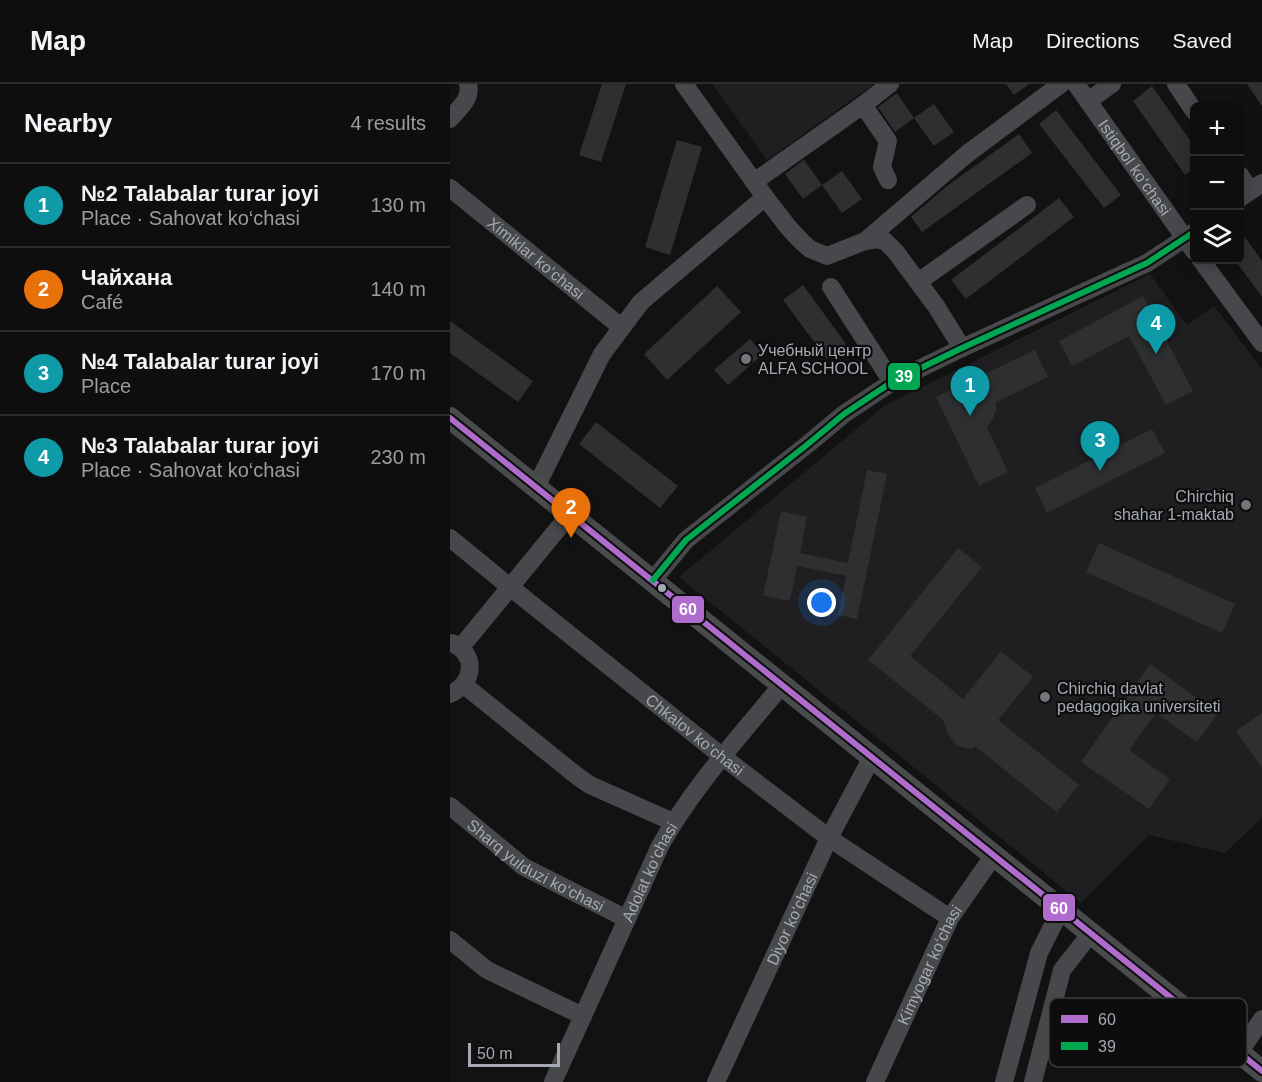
<!DOCTYPE html>
<html lang="en">
<head>
<meta charset="utf-8">
<style>
  body { margin:0; font-family:Arial,sans-serif; background:#1c1c1c; color:#f1f3f6 }
  .controls { position:absolute; right:18px; top:18px; display:grid; overflow:hidden; border-radius:9px; box-shadow:0 3px 15px #0003 }
  .controls button { width:54px; height:54px; display:grid; place-items:center; padding:0; border:0; border-bottom:2px solid #2e2e2e; background:#0e0e0e; color:#f1f3f6; font:30px sans-serif }
  .scale { position:absolute; left:18px; bottom:15px; width:92px; box-sizing:border-box; padding-left:6px; border:3px solid #a5aab2; border-top:0; font-size:16px; line-height:21px; white-space:nowrap; color:#a5aab2; -webkit-text-stroke:4px #0d0d0e; paint-order:stroke }
  .you { position:absolute; left:372px; top:519px; width:21px; height:21px; margin:-15px; border:4px solid #fff; border-radius:50%; background:#1a73e8; box-shadow:0 0 0 9px #1a73e833 }
  .badge { display:grid; place-items:center; width:39px; height:39px; border-radius:50%; background:#0b8043; color:#fff; font-size:20px; font-weight:700 }
  .pin { position:absolute; translate:-50% -50px; filter:drop-shadow(0 2px 3px #0008) }
  .pin::after { content:''; position:absolute; top:32px; width:21px; height:18px; background:inherit; clip-path:polygon(0 0,100% 0,50% 100%) }
  .list { margin:0; padding:0; list-style:none }
  h2 { display:flex; justify-content:space-between; align-items:center; height:78px; margin:0; padding:0 24px; font-size:26px }
  h2 small { font-size:20px; font-weight:400; color:#9b9c9e }
  .list li { display:grid; grid-template-columns:39px 1fr auto; gap:18px; align-items:center; box-sizing:border-box; height:84px; padding:0 24px; border-top:2px solid #2e2e2e }
  .list b { display:block; font-size:22px; white-space:nowrap }
  .list p { margin:0; font-size:20px; white-space:nowrap; color:#9b9c9e }
  .list em { font-size:20px; font-style:normal; color:#9b9c9e }
  .icon { flex:none; width:33px; height:33px; fill:none; stroke:currentColor; stroke-width:2; stroke-linecap:round; stroke-linejoin:round }
  .map { position:relative; flex:none; width:812px; height:998px; overflow:hidden }
  header { display:flex; align-items:center; gap:36px; box-sizing:border-box; height:84px; padding:0 30px; background:#0e0e0e; border-bottom:2px solid #2e2e2e }
  header strong { font-size:28px }
  nav { display:flex; gap:33px; margin-inline-start:auto; font-size:21px }
  main { display:flex }
  aside { flex:1; background:#0e0e0e }
  .map>svg:first-child { display:block }
</style>
</head>
<body>
<header>
<strong>Map</strong>
<nav><a>Map</a><a>Directions</a><a>Saved</a></nav>
</header>
<main>
<aside>
<h2>Nearby<small>4 results</small></h2>
<ul class="list">
<li><span class="badge" style="background:#0f9aa8">1</span><div><b>№2 Talabalar turar joyi</b><p>Place · Sahovat ko‘chasi</p></div><em>130 m</em></li>
<li><span class="badge" style="background:#e8710a">2</span><div><b>Чайхана</b><p>Café</p></div><em>140 m</em></li>
<li><span class="badge" style="background:#0f9aa8">3</span><div><b>№4 Talabalar turar joyi</b><p>Place</p></div><em>170 m</em></li>
<li><span class="badge" style="background:#0f9aa8">4</span><div><b>№3 Talabalar turar joyi</b><p>Place · Sahovat ko‘chasi</p></div><em>230 m</em></li>
</ul>
</aside>
<div class="map">
<svg width="812" height="998" viewBox="0 0 812 998">
  <rect width="100%" height="100%" fill="#121213"/>
  <path fill="#1f1f21" d="M262,0H424L317,76Z
    M700,190L737,241L764,222L812,285V734L775,769L699,751L631,819L229,493L434,322Z"/>
  <path fill="#2e2f30" d="M152,0H176L151,78L129,71Z
    M556,0H579L564,11Z
    M797,0H812V22Z
    M702,2L744,62V84L735,91L683,17Z
    M447,9L464,34L445,48L428,23Z
    M484,20L504,48L484,62L464,34Z
    M606,26L671,111L654,124L589,40Z
    M569,50L582,69L472,148L461,133L497,102Z
    M227,56L252,63L220,171L195,163Z
    M354,76L372,101L353,115L335,90Z
    M392,87L412,115L392,129L372,101Z
    M609,114L624,133L516,215L501,196Z
    M789,145L812,177V213L785,176H789Z
    M353,201L396,260L377,275L333,216Z
    M267,202L291,228L217,296L194,270Z
    M693,212L743,307L716,321L679,252L622,282L609,257Z
    M0,237L83,297L68,318L0,269Z
    M300,255L313,270L278,301L264,286Z
    M585,266L598,293L546,318V327L542,336L537,343L558,388L529,402L486,313Z
    M146,338L228,402L210,424L129,360Z
    M702,345L715,369L597,429L585,404Z
    M417,386L437,390L407,535L388,531L396,492L347,482L340,517L313,512L331,427L357,433L350,469L398,479Z
    M649,459L785,520L772,549L636,488Z
    M508,464L532,483L460,572L513,615L551,567L583,593L548,636L629,701L607,728L525,662L522,665L511,663L506,660L498,650L493,636L418,576Z
    M700,580L768,629L747,658L706,629L679,666L720,695L699,725L631,678Z
    M812,629V684L786,647Z"/>
  <g fill="none" stroke-linecap="round" stroke-linejoin="round">
    <g stroke="#47484b" stroke-width="18">
      <path d="M234,0L315,113L338,143L352,158L360,165L377,172L415,157L428,155L435,157L445,167L486,222L512,264"/>
      <path id="s1" d="M626,0L744,167"/>
      <path d="M726,0L744,27"/>
      <path d="M638,17L662,0"/>
      <path d="M413,21L438,57L432,83L438,96"/>
      <path d="M0,35C9,24 22,15 18,0"/>
      <path d="M790,91L800,106"/>
      <path d="M304,98L413,21L440,0"/>
      <path id="s2" d="M0,104L171,243"/>
      <path d="M790,114L812,99"/>
      <path d="M415,157L517,70L611,0"/>
      <path d="M751,176L812,259"/>
      <path d="M468,198L577,121"/>
      <path d="M381,203L442,298"/>
      <path d="M86,403L152,270L191,218L315,113"/>
      <path id="s3" d="M0,454L60,503L273,673L379,754L500,834"/>
      <path d="M203,496L236,456L358,360L394,330L442,298L512,264L697,179L744,148"/>
      <path d="M11,563L120,430"/>
      <path d="M14,601L127,692L140,701L223,738"/>
      <path d="M0,610C25,599 27,570 2,559"/>
      <path id="s4" d="M0,722L74,783L177,835"/>
      <path d="M0,856L37,886L133,932"/>
      <path d="M789,969L812,935"/>
      <path id="s5" d="M103,998L210,762C242,704 290,652 332,601"/>
      <path id="s6" d="M266,998L379,754L422,673"/>
      <path id="s7" d="M425,998L500,834L544,771"/>
      <path d="M554,998L589,869L611,825"/>
      <path d="M583,998L612,886L641,849"/>
    </g>
    <path stroke="#4a4b4d" stroke-width="22" d="M0,334L812,987"/>
    <g stroke="#0d0d0e" stroke-width="10">
      <path id="bus-1" d="M0,334L812,987"/>
    </g>
    <g stroke="#0d0d0e" stroke-width="10">
      <path id="bus-2" d="M203,496L236,456L358,360L394,330L442,298L512,264L697,179L744,148"/>
    </g>
    <use href="#bus-1" stroke="#b06ccc" stroke-width="6"/>
    <use href="#bus-2" stroke="#00a651" stroke-width="6"/>
  </g>
  <g fill="#72757a" stroke="#0d0d0e" stroke-width="2">
    <circle cx="296" cy="275" r="6"/>
    <circle cx="796" cy="421" r="6"/>
    <circle cx="595" cy="613" r="6"/>
  </g>
  <circle fill="#a5aab2" stroke="#0d0d0e" stroke-width="2" cx="212" cy="504" r="5"/>
  <g text-anchor="middle" stroke-width="4.5" stroke-linejoin="round" paint-order="stroke">
    <g font-size="16" fill="#a5aab2" stroke="#0d0d0e">
      <text dy="6" stroke="none"><textPath href="#s1" startOffset="102">Istiqbol ko‘chasi</textPath></text>
      <text dy="6" stroke="none"><textPath href="#s2" startOffset="111">Ximiklar ko‘chasi</textPath></text>
      <text dy="6" stroke="none"><textPath href="#s3" startOffset="314">Chkalov ko‘chasi</textPath></text>
      <text dy="6" stroke="none"><textPath href="#s4" startOffset="105">Sharq yulduzi ko‘chasi</textPath></text>
      <text dy="6" stroke="none"><textPath href="#s5" startOffset="231">Adolat ko‘chasi</textPath></text>
      <text dy="6" stroke="none"><textPath href="#s6" startOffset="180">Diyor ko‘chasi</textPath></text>
      <text dy="6" stroke="none"><textPath href="#s7" startOffset="129">Kimyogar ko‘chasi</textPath></text>
    </g>
    <g font-size="16" fill="#a5aab2" stroke="#0d0d0e" text-anchor="start">
      <text x="308" y="272">Учебный центр<tspan x="308" dy="18">ALFA SCHOOL</tspan></text>
      <text x="784" y="418" text-anchor="end">Chirchiq<tspan x="784" dy="18">shahar 1-maktab</tspan></text>
      <text x="607" y="610">Chirchiq davlat<tspan x="607" dy="18">pedagogika universiteti</tspan></text>
    </g>
  </g>
  <rect x="599" y="914" width="198" height="69" rx="9" fill="#0d0d0e" stroke="#3b3c3f" stroke-width="1.5"/>
  <rect x="611" y="931" width="27" height="8" fill="#b06ccc"/>
  <rect x="611" y="958" width="27" height="8" fill="#00a651"/>
  <g font-size="16" fill="#a5aab2">
    <text x="648" y="941">60</text>
    <text x="648" y="968">39</text>
  </g>
  <g stroke="#0d0d0e" stroke-width="2">
    <rect x="437" y="278" width="34" height="29" rx="6" fill="#00a651"/>
    <rect x="221" y="511" width="34" height="29" rx="6" fill="#b06ccc"/>
    <rect x="592" y="809" width="34" height="29" rx="6" fill="#b06ccc"/>
  </g>
  <g font-size="16" text-anchor="middle" font-weight="bold" fill="#fff">
    <text x="454" y="298">39</text>
    <text x="238" y="531">60</text>
    <text x="609" y="830">60</text>
  </g>
</svg>
<div class="controls">
<button>+</button>
<button>−</button>
<button><svg class="icon" aria-label="layers" viewBox="0 0 24 24"><path d="M12 4l9 5-9 5-9-5zM3 14l9 5 9-5"/></svg></button>
</div>
<div class="scale">50 m</div>
<div class="you"></div>
<div class="pin badge" style="left:520px;top:332px;background:#0f9aa8">1</div>
<div class="pin badge" style="left:121px;top:454px;background:#e8710a">2</div>
<div class="pin badge" style="left:650px;top:387px;background:#0f9aa8">3</div>
<div class="pin badge" style="left:706px;top:270px;background:#0f9aa8">4</div>
</div>
</main>
</body>
</html>
